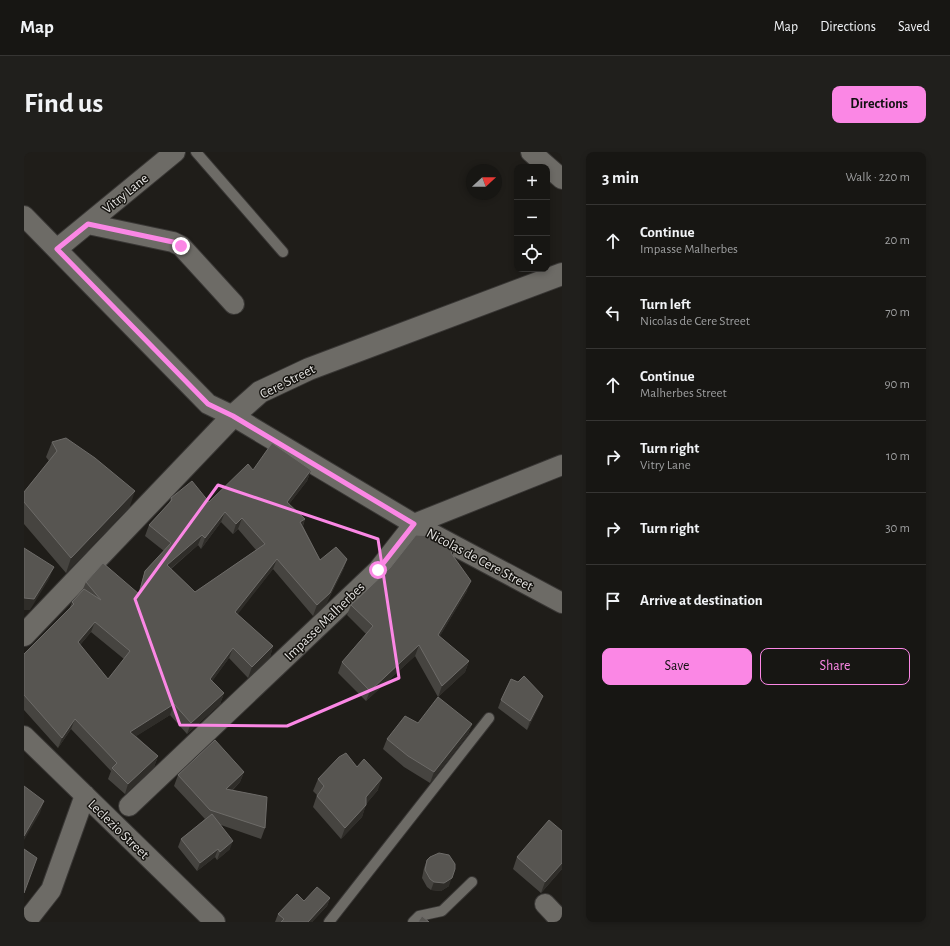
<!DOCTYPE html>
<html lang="en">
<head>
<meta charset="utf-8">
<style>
  body { margin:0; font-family:"Alegreya Sans",sans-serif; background:#201f1c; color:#f1f3f6 }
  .controls { position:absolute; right:12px; top:12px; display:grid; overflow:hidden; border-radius:8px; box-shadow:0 2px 6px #0003 }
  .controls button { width:36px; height:36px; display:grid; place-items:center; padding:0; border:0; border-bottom:1px solid #363533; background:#171613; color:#f1f3f6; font:20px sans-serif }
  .compass { position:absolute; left:442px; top:12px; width:36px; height:36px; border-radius:50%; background:#171613; box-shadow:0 2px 6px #0003; rotate:69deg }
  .stop { position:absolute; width:12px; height:12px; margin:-9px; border:3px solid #fb87e5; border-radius:50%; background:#fff }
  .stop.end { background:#fb87e5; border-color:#fff; box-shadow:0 1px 4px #0008 }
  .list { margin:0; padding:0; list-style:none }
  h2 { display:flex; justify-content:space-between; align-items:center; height:52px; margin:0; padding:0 16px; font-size:17px }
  h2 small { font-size:13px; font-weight:400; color:#9e9fa0 }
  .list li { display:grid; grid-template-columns:26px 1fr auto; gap:12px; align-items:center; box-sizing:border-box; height:72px; padding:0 16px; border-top:1px solid #363533 }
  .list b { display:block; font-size:15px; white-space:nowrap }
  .list p { margin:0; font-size:13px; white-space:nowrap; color:#9e9fa0 }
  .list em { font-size:13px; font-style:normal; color:#9e9fa0 }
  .actions { display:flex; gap:8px; padding:12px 16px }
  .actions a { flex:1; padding:9px 0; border:1px solid #fb87e5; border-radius:8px; text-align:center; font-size:14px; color:#fb87e5 }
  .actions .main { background:#fb87e5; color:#111 }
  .icon { flex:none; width:22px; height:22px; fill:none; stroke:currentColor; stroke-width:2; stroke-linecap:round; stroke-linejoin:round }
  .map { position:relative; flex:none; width:538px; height:770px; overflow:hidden; border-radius:8px }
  header { display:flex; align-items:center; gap:24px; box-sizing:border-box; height:56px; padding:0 20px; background:#171613; border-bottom:1px solid #363533 }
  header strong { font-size:19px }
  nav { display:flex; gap:22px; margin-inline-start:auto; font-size:14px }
  .intro { display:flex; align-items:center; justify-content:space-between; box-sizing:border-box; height:96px; padding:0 24px }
  h1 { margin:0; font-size:28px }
  .button { padding:10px 18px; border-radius:8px; background:#fb87e5; color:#111; font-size:14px; font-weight:700 }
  main { display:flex; gap:24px; padding:0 24px }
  aside { flex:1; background:#171613; border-radius:8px; box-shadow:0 2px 6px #0003 }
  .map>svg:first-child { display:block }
</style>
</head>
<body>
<header>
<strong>Map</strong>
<nav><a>Map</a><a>Directions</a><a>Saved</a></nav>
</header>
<div class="intro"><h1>Find us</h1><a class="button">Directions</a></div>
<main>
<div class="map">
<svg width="538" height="770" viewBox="0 0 538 770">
  <rect width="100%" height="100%" fill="#1f1d19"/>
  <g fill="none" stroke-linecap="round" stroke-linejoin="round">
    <g stroke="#393735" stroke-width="12">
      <path id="lane" d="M172,0L259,100
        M305,770L465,566
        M389,770L395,764L418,759L448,730"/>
    </g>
    <g stroke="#393735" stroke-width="22">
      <path id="street" d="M507,0L538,27
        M0,64L184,252L209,264L390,372L538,451
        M64,72L149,90L157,94L210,152
        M33,97L151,0
        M0,584L191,770
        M105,654L354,418L390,372L538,313
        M521,752L538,770
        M2,770L27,738L61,643"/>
    </g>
    <g stroke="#393735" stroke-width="24">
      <path id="secondary" d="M0,483L209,264L236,240L285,217L538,122"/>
    </g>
    <use href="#lane" stroke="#6d6b66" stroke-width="10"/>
    <use href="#street" stroke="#6d6b66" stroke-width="20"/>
    <use href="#secondary" stroke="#6d6b66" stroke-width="22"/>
  </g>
  <path fill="#464440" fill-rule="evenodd" d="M28,290L106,354L42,421L0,372V340L25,309L22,305Z
    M229,318H287L283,329L265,352L281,367L279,374L296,408L323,407L319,418L302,452L289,464L249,417L213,462L249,494L246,505L224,526L205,506L188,529L200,541L196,552L163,582L146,563L112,584L134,604L130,615L101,642L84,627L87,619L47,577L34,596L0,558V502L45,458L48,450L59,437L62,430L114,442L121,419L140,399L121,384L125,373L145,351L147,346L185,350ZM197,370L209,382L214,377L232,398L171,440L147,417L174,393L177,397ZM67,480L100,507L84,527L56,493Z
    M429,403L443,439L415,485L445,509L441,520L414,545L391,504L342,549L314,521L318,510L342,482L323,463L327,453Z
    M477,548L516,552L503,578L474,556Z
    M394,571L448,572L444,582L406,631L380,615L359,597L363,587Z
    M333,615L354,638L342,652L338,665L317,687L289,655L293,643L289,639L294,627Z
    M220,620L216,630L208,639L241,676L237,687L197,673L206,697L193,708L191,705L173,719L154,695L157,687L181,667L150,634L154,623Z
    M538,679V717L517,741L489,717L493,705Z
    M403,708L425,734L417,739L407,738L403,735L398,726L400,716Z
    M306,746L303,754L288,770H251L254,762L280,749Z"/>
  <path fill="#2f2d29" d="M287,318L283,329L259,360L263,350Z
    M111,339L106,354L42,421L47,406Z
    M201,360L197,370L177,397L181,386Z
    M218,366L214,377L209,382L212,372Z
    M281,367L277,378L276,370Z
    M178,383L174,393L139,423L143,413Z
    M431,397L427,407V401Z
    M253,407L249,417L207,471L211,460Z
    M323,407L319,418L302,452L289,464L293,453Z
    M30,415L25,427L6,458H0V446Z
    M447,429L443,439L410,494L414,483Z
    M71,470L67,480L50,500L54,490Z
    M395,493L391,504L342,549L346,539Z
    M249,494L246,505L224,526L228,515Z
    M209,496L205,506L182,538L186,527Z
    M445,509L441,520L414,545L418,534Z
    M200,541L196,552L163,582L167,571Z
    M519,544L516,552L503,578L506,569Z
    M150,552L146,563L103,590L106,580Z
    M51,567L47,577L34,596L38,586Z
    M448,572L444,582L406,631L410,620Z
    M134,604L130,615L101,642L104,632Z
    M220,620L216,630L198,648L202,637Z
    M358,626L354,638L338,657L342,645Z
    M20,649L16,661L0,688V684Z
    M342,653L338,665L317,687L321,676Z
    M209,689L206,697L193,708L196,700Z
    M194,697L191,705L173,719L176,711Z
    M538,711V717L517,741L521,730Z
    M428,725L425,734L417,739L407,738L410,730Z
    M306,746L303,754L288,770H284Z"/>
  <path fill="#575551" stroke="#6d6b68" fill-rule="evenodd" d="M42,286L71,306L111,339L47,406L0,350V340L33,299L28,290Z
    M248,291L287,318L263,350L281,367L276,370L296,408L312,395L323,407L306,441L293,453L253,407L211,460L249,494L228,515L209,496L186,527L200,541L167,571L150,552L106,580L134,604L104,632L88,616L93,611L51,567L38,586L0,543V502L50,452L48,450L60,437L77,448L62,430L79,411L115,442L121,419L147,391L125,373L148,348L147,346L168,329L185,350L224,312L229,318ZM201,360L212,372L218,366L241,392L171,440L143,413L178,383L181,386ZM71,470L106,499L84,527L54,490Z
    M392,383L411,384L428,392L431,397L427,401L447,429L414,483L445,509L418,534L395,493L346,539L318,510L349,474L327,453L366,416Z
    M0,396L30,415L10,447L0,446Z
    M500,524L519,544L506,569L477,548L487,527L494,530Z
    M414,545L448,572L410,620L384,604L363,587L381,564L394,571Z
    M191,588L220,620L202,637L243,645L241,676L186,658L154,623Z
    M322,601L333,615L340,607L358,626L342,645V653L321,676L293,644L300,634L294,627L315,605Z
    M0,634L20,649L0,684Z
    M188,662L209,689L196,700L194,697L176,711L157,687Z
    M525,668L538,679V711L521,730L493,705Z
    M0,697L13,706L0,741Z
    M415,701L425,703L431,712V717L428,726L420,731L410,730L406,727L401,718L403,708L406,705Z
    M293,735L306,746L284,770H257L260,767L254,762L273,742L280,749Z
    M398,764L405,770H394Z"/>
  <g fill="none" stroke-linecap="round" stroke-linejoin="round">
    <path stroke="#fb87e5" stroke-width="5" d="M157,94L149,90L64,72L33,97L184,252L209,264L390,372L354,418"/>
  </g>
  <path fill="none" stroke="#fb87e5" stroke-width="3" stroke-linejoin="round" d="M194,333L354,387L375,526L263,574L156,573L111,447Z"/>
  <g text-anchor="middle" stroke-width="3" stroke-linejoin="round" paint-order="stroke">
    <g font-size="14" fill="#e4e3e1" stroke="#161410">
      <text transform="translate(101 41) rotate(-39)" y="5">Vitry Lane</text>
      <text transform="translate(263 229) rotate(-27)" y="5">Cere Street</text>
      <text transform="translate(456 407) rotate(28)" y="5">Nicolas de Cere Street</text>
      <text transform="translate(300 469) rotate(-44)" y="5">Impasse Malherbes</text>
      <text transform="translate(95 677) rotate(44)" y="5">Leclezio Street</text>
    </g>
  </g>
</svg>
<div class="controls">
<button>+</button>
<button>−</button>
<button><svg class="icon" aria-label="locate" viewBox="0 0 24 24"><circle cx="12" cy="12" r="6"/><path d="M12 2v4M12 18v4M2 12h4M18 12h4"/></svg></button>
</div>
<svg class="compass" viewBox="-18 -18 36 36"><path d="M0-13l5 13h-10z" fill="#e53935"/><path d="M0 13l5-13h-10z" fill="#9e9fa0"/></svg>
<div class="stop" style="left:354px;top:418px"></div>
<div class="stop end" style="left:157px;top:94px"></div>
</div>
<aside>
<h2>3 min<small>Walk · 220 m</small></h2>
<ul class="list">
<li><svg class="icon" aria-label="ahead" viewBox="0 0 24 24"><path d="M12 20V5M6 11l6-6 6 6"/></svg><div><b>Continue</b><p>Impasse Malherbes</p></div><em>20 m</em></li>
<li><svg class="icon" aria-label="left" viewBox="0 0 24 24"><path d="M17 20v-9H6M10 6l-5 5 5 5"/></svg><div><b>Turn left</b><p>Nicolas de Cere Street</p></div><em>70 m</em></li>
<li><svg class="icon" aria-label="ahead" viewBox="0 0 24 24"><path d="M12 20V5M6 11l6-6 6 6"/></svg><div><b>Continue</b><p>Malherbes Street</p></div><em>90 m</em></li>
<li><svg class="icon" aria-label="right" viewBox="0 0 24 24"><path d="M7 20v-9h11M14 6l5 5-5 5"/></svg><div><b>Turn right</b><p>Vitry Lane</p></div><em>10 m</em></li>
<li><svg class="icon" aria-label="right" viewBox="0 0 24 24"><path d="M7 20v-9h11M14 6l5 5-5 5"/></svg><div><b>Turn right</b></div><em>30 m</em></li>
<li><svg class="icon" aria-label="arrive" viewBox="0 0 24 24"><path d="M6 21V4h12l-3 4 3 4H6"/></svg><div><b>Arrive at destination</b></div></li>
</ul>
<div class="actions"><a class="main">Save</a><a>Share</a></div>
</aside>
</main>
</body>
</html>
